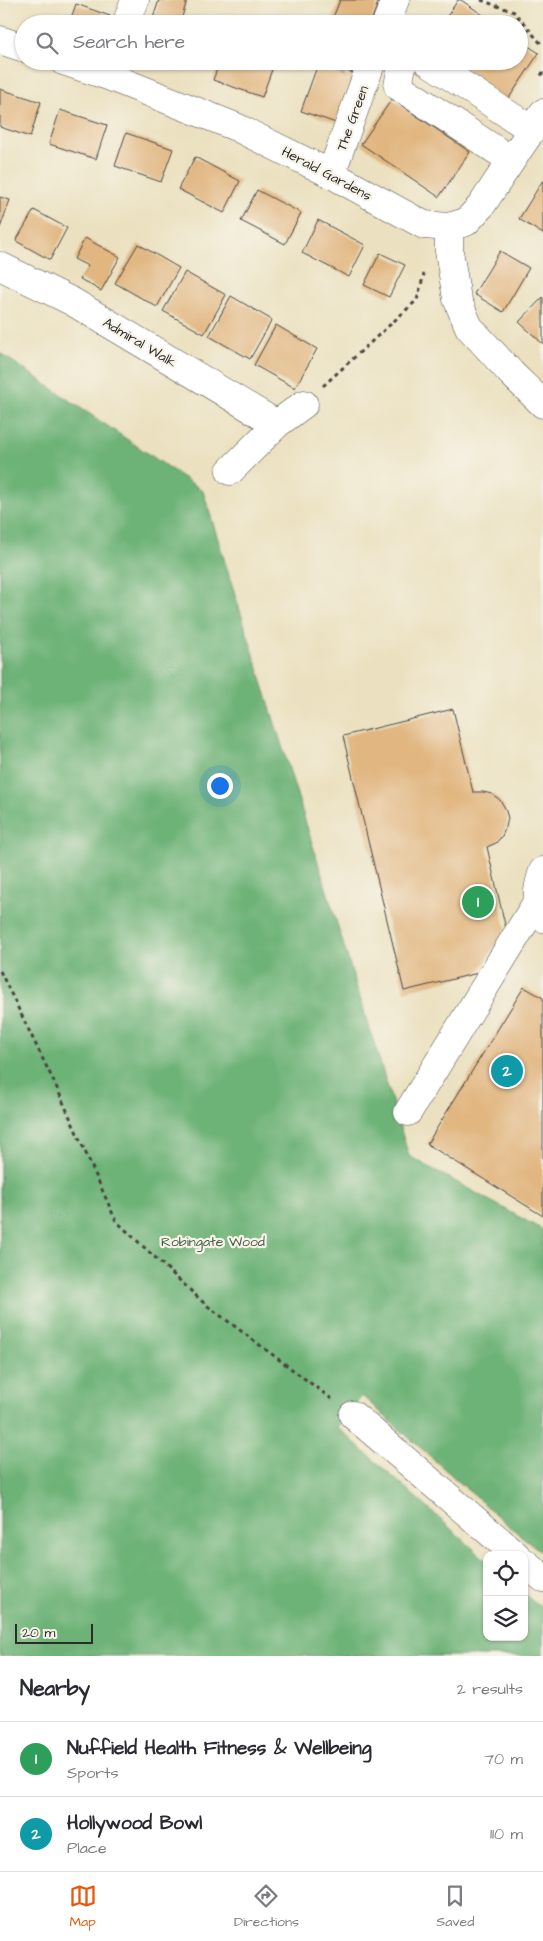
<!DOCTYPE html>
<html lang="en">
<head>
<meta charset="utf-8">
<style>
  body { margin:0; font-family:"Architects Daughter",sans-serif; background:#f7f7f7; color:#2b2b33 }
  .controls { position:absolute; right:15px; bottom:15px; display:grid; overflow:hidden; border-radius:10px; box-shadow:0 1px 4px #0004 }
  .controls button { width:45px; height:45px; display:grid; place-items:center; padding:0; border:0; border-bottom:1px solid #e1e1e2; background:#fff; color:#2b2b33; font:25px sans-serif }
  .scale { position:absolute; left:15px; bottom:12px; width:78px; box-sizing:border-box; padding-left:5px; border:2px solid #2b2b2b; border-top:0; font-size:14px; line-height:18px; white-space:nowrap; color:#2b2b2b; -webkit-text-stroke:4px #f7f3e8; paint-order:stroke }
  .you { position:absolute; left:219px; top:785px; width:18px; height:18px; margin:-12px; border:4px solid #fff; border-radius:50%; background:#1a73e8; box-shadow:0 0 0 8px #1a73e833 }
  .badge { display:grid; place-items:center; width:32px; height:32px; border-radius:50%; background:#ea580c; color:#fff; font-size:16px; font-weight:700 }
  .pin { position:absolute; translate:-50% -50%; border:2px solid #fff; box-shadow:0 1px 5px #0006 }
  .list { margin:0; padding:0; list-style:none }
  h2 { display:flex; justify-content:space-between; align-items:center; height:65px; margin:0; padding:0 20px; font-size:21px }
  h2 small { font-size:16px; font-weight:400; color:#7c7c81 }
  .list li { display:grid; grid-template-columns:32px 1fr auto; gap:15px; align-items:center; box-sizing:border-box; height:75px; padding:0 20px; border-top:1px solid #e1e1e2 }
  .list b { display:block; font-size:19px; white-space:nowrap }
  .list p { margin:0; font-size:16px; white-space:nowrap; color:#7c7c81 }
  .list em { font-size:16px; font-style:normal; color:#7c7c81 }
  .icon { flex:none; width:28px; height:28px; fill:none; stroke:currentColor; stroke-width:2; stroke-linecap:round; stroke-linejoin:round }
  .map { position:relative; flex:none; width:543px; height:1656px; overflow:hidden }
  .search { position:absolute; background:#fff; box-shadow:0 1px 4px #0004; left:15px; right:15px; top:15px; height:55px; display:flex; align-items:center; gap:12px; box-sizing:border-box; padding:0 18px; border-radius:28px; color:#7c7c81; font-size:19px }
  .sheet { height:215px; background:#fff }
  nav { display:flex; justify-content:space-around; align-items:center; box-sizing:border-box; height:70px; border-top:1px solid #e1e1e2; background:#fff; font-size:14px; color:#7c7c81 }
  nav a { display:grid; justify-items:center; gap:2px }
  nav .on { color:#ea580c }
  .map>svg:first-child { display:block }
</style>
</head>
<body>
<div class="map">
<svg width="543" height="1656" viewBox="0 0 543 1656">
  <rect width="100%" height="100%" fill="#f7f3e8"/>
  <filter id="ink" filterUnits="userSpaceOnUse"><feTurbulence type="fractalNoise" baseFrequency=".02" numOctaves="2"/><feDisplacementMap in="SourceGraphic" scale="10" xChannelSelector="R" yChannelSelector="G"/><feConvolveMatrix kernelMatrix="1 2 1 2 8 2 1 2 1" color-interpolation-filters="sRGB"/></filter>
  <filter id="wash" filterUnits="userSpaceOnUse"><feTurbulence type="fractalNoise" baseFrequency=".0096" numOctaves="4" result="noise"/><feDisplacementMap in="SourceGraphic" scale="20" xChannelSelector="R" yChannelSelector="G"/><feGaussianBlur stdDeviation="1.12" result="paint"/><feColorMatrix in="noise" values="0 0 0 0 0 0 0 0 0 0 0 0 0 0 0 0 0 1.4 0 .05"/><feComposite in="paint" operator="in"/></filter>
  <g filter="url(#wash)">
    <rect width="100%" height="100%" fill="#ebe1c0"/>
    <path fill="#6db277" stroke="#4c6e51" d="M0,353L203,491L409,1156L543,1230V1553L510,1527L362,1396L337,1427L487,1561V1637H524V1594L543,1609V1656H0Z"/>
    <g id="blocks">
      <path fill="#e1b680" d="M159,0H187L180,24H170L153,18Z
        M340,0H379L370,24H335L336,21L332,20Z
        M458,0H461L496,24H442Z
        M76,4L110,16L108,24H69Z
        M519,40L539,53L507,101L448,61H519Z
        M156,61H176L174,67Z
        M220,61H268L274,64L262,97L213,80Z
        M319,61H350L347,71L354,73L336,123L301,111Z
        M0,89L41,102L30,137L0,127Z
        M392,99L470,152L439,197L361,144Z
        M60,110L107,125L96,159L49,144Z
        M126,133L173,149L161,182L115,166Z
        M195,157L240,181L224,213L178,189Z
        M543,180V234L519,219Z
        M257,190L301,213L285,244L241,221Z
        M0,197L10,200L0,228Z
        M34,210L67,228L50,260L16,241Z
        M318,220L365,245L349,277L302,253Z
        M85,238L120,257L101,291L80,279L88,266L74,259Z
        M138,244L179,268L157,307L115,283Z
        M500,251L529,268L503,312L474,294Z
        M380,253L405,265L389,297L364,285Z
        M185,272L226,295L204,334L163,311Z
        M231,296L272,320L250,359L209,336Z
        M543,297V344L519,322Z
        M276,325L317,349L295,388L254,365Z
        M453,709L473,792H483L492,794L500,800L505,808L508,818L506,827L502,836L496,843L487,847L506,929L478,973L404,991L343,736Z
        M524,987L543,998V1216L427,1144Z"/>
    </g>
  </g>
  <g filter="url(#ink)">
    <use href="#blocks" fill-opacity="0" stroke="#484641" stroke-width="1"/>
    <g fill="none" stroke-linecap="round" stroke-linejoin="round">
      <path stroke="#c5bda2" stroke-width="28" stroke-dasharray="28 14" stroke-linecap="butt" d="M344,61L349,63"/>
      <g stroke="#484641" stroke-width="29">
        <path id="minor" d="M126,24L135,0
          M386,24L395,0
          M0,40L24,48
          M63,61L108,76L236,127L331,174L424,225L449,227L466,222L481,206L543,113
          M403,61L398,86L511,160
          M427,61L532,130
          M331,174L372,61
          M449,227V251L457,299L469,327L512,374L543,404
          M0,266L73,302L277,424L304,404
          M230,471L277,424
          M543,871C537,888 535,901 543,918
          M408,1112L537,902
          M353,1415L516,1555
          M524,1562L543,1578"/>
      </g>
      <path stroke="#484641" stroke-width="3" stroke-dasharray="4 4" stroke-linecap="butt" d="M481,0L514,12L543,46
        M543,72L541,76L543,78
        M323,386L417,300L424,274
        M0,971L56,1086L116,1221L205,1304L333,1400"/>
      <use href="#minor" stroke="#fff" stroke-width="28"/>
    </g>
  </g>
  <g text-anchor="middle" stroke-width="4.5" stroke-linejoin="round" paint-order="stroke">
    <g font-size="14" fill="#2b2b2b" stroke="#f7f3e8">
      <text transform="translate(352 118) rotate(-70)" y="5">The Green</text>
      <text transform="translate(327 173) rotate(28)" y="5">Herald Gardens</text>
      <text transform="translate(140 342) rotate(31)" y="5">Admiral Walk</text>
    </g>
    <g font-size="14" fill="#475c48" stroke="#f7f3e8">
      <text x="213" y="1246">Robingate Wood</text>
    </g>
  </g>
</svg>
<div class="controls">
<button><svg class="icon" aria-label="locate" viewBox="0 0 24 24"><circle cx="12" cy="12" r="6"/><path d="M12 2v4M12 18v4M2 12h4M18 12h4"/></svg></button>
<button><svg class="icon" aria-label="layers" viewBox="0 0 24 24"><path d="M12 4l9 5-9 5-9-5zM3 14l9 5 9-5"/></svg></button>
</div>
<div class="scale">20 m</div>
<div class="you"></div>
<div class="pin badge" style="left:478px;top:902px;background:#2e9e5b">1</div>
<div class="pin badge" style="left:507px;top:1071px;background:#0f9aa8">2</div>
<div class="search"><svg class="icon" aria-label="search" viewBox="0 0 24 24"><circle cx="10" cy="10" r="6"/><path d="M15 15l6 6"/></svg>Search here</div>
</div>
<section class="sheet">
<h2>Nearby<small>2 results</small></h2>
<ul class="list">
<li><span class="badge" style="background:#2e9e5b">1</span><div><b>Nuffield Health Fitness &amp; Wellbeing</b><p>Sports</p></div><em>70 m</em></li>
<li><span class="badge" style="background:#0f9aa8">2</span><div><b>Hollywood Bowl</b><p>Place</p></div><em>110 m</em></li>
</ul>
</section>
<nav>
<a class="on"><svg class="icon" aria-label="map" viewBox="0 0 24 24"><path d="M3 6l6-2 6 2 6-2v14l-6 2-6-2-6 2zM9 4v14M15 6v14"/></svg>Map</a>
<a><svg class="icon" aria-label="directions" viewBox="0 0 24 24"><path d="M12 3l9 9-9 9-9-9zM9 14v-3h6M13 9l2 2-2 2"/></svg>Directions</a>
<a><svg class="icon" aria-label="saved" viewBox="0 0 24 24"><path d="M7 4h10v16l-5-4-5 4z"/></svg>Saved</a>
</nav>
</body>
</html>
